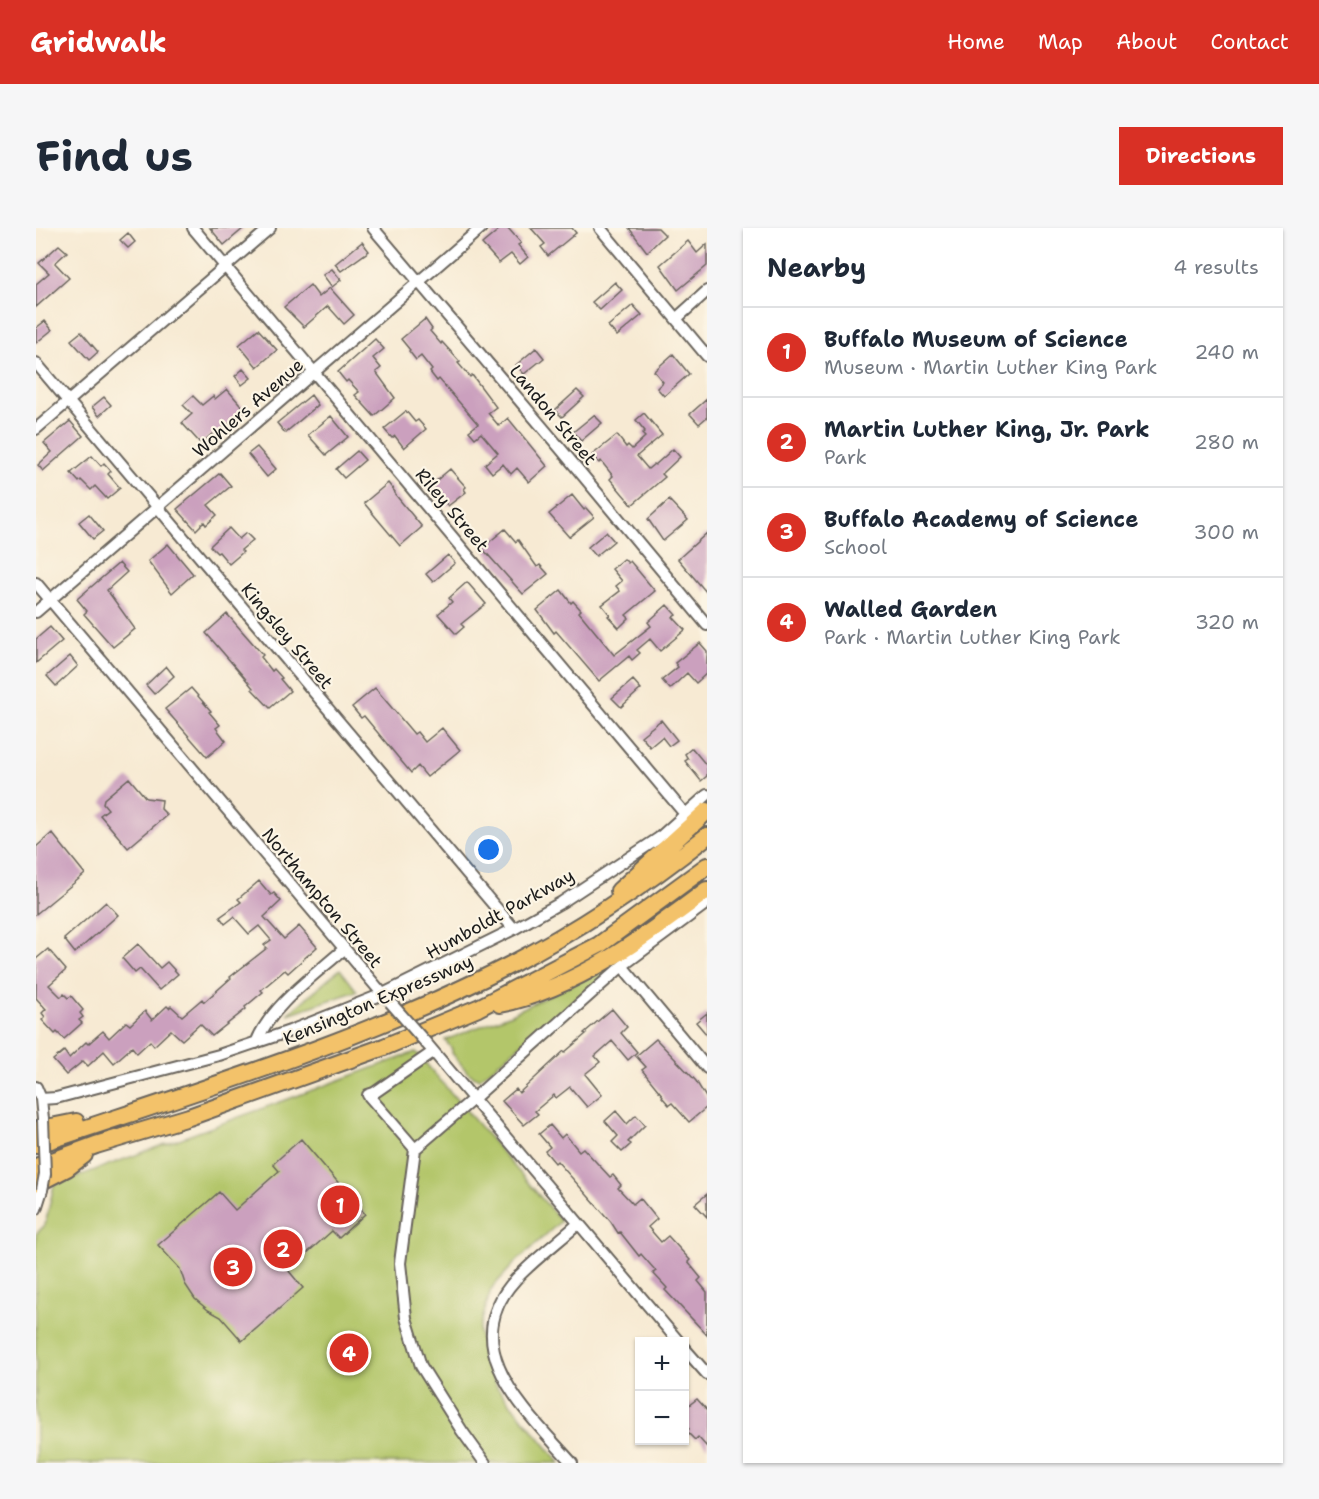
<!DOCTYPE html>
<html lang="en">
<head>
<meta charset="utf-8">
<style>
  body { margin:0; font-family:"Shantell Sans",sans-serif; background:#f6f6f7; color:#1f2937 }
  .controls { position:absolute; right:18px; bottom:18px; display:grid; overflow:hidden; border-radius:0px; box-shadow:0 2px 4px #0004 }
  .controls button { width:54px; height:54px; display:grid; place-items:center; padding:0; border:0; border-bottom:2px solid #e0e1e3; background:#fff; color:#1f2937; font:30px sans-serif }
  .you { position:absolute; left:453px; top:622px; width:21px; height:21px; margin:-15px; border:4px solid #fff; border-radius:50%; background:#1a73e8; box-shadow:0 0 0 9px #1a73e833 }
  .badge { display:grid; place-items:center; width:39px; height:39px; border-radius:50%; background:#d93025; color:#fff; font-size:20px; font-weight:700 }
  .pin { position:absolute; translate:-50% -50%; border:3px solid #fff; box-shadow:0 2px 6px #0006 }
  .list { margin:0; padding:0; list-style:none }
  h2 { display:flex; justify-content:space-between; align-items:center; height:78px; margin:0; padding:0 24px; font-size:26px }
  h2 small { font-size:20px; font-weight:400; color:#747a83 }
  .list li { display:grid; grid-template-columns:39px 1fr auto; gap:18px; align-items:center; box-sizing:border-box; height:90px; padding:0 24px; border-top:2px solid #e0e1e3 }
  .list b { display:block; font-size:22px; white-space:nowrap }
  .list p { margin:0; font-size:20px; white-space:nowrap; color:#747a83 }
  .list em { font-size:20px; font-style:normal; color:#747a83 }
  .map { position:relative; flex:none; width:671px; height:1235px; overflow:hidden; border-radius:0px }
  header { display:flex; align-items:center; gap:36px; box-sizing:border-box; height:84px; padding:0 30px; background:#d93025; color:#fff }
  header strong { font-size:28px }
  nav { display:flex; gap:33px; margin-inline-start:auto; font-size:21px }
  .intro { display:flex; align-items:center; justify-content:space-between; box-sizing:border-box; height:144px; padding:0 36px }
  h1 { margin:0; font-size:42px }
  .button { padding:15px 27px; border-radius:0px; background:#d93025; color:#fff; font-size:21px; font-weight:700 }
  main { display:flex; gap:36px; padding:0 36px }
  aside { flex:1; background:#fff; border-radius:0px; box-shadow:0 2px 4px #0004 }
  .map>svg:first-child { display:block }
</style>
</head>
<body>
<header>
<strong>Gridwalk</strong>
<nav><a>Home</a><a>Map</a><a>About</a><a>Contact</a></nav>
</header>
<div class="intro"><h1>Find us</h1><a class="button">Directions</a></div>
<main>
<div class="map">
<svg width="671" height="1235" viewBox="0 0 671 1235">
  <rect width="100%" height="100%" fill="#fcf5e5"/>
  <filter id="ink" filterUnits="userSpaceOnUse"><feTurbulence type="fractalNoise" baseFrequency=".0167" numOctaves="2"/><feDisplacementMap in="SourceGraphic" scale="12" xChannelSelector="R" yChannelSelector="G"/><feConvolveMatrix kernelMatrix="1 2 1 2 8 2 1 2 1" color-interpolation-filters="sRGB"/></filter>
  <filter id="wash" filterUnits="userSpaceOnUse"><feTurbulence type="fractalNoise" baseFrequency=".008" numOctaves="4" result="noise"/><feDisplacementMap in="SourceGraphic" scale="24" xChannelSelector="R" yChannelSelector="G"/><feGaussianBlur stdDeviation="1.35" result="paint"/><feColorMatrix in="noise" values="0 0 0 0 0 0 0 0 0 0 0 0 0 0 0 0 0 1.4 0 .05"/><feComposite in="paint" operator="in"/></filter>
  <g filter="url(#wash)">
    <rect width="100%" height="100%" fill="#f7ead3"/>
    <path fill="#b3c66a" stroke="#687143" stroke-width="1.5" d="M592,729L443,851L432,845L416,825V821L409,812L473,787Z
      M304,741L321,763L252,786Z
      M380,824L525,993L478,1036L455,1061L443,1103L450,1133L461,1159L524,1235H0V1006L9,997L18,957Z"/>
    <g id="blocks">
      <path fill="#cba0be" d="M174,0H208L188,17Z
        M465,0H472L485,15L482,17L492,29L484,36L475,26L463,35L446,16Z
        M495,0H536L540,5L512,28L505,19L509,16Z
        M593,0H622L629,7L611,24Z
        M92,5L99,14L92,20L84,12Z
        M652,13L661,25L671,16V38L642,62L624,37Z
        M326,14L333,23L305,43L299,36Z
        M23,17L31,24L19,35L33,50L0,79V56L13,45L3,35Z
        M296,41L305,52L296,59L287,47Z
        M579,54L586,62L564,82L556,74Z
        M274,57L283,69L294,60L318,87L308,96L292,78L268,99L248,79Z
        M597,77L606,87L581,108L572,98Z
        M389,91L396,101L394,103L405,116L406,114L416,125L424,134L422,135L434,149L436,147L460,179L452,185L463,198L472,190L511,238L493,254L481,240L475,246L467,236L456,245L449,236L462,225L445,205L439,210L433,203L442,196L403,151L401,153L394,144L396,142L385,128L380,132L373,123L374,122L365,111Z
        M9,93L16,102L0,115V100Z
        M222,101L241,122L221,139L203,117Z
        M45,104L62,124L53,132L35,112Z
        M339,111L348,121L337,130L345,140L340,144L359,170L338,188L319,167L323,164L312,152L310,154L302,144Z
        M500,120L508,130L488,146L480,137Z
        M637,126L653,146L628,168L621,160L627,154L618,143Z
        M207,141L215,150L206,157L199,148Z
        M191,161L209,182L178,209L176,206L165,216L146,195L156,186L147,177L157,168L166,177L177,168L179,171Z
        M541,162L548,169L526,189L519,182Z
        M275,167L282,177L249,205L241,195Z
        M68,169L75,177L63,188L56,179Z
        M671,171V189L663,196L654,186Z
        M370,183L379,194L382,192L390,201L368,220L359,208L356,210L348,201Z
        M608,185L626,207L601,228L612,241L618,236L619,237L637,221L644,229L626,246L629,249L596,277L574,251L577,248L565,233L563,235L556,227L581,207L590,219L592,217L596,221L609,209L606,206L609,203L600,192Z
        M558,187L566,195L545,213L537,204Z
        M295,188L312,209L290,227L272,207Z
        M34,193L47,208L7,243L2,237L16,224L8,215Z
        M221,219L240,241L231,249L212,226Z
        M321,223L329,232L308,250L300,241Z
        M56,228L65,238L68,235L75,243L72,246L84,260L71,271L59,258L55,262L45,252L43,254L35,245Z
        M414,241L430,259L428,261L430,264L412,278L395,257Z
        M184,245L195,258L172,277L181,287L170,297L168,294L160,302L141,281Z
        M352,255L359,264L358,265L386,299L364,318L328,275Z
        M536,267L548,282L550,280L558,289L533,309L513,286Z
        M633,272L652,292L627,313L612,291Z
        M53,286L67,303L57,311L43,294Z
        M193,300L203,311L210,305L217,312L205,322L207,324L193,336L183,324L181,325L174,318Z
        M469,301L480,314L482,312L501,339L504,337L512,346L487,366L446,320Z
        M570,304L578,313L560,328L552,319Z
        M671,305V365L642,331Z
        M132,316L157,346L136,365L112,333Z
        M412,327L419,335L397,354L390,346Z
        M588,331L592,335L594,333L619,363L590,387L593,390L583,400L572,388L574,387L566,377L584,363L580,358L586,353L576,341Z
        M83,335L91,344L71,362L99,401L77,419L48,386L51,383L41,371Z
        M431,354L450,376L425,396L428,399L420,406L402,386L416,374L413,370Z
        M525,362L535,375L537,373L545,382L543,384L578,427L615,398L612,394L631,377L640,387L637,389L649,402L624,423L614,411L601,422L604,425L596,432L593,428L563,453L520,403L518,405L501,382Z
        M191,386L227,427L225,429L236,443L238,441L246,450L244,451L254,463L234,480L216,461L217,460L208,449L170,405Z
        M14,399L26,413L0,435V411Z
        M664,415L671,423V445L660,455L651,445L634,461L626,452L642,439L639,435Z
        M34,428L42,438L20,458L11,448Z
        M130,438L138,448L118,466L110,457Z
        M597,452L605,461L585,479L576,470Z
        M155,460L175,483L173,484L184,497L180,500L190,513L171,529L129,481Z
        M339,460L378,506L381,504L389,514L406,500L424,522L391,549L382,538L375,545L328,488L325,490L316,479Z
        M625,492L641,512L633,518L626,509L614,519L605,508Z
        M656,520L671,538V548L665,553L649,533L652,531L649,526Z
        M93,550L110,570L126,572L125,581L131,587L92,620L64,587L72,581L67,575L68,571Z
        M16,605L49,646L0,686V619Z
        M223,653L235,667L238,665L245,673L228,689L248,711L263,698L281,719L252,745L249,742L225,762L227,764L209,779L210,781L176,808L164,796L146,812L135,802L118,818L114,813L101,825L96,819L78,835L68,823L52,838L47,833L30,847L17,832L28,823L33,830L50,814L52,816L67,803L73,810L90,794L94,797L109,783L116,792L131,778L133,780L135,778L146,788L166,771L168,774L195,750L194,749L231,720L228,717L235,712L223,698L213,706L198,689L189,696L184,689L205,674L202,671Z
        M70,674L82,687L39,725L28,711Z
        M102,716L124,740L131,734L142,746L123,762L104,741L99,745L86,730Z
        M12,721L30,742L13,757L25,769L28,766L32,770L35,768L47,782L44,785L47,789L43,792L46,795L28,811L21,804L19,806L6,792L9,789L6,785L10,781L0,770V731Z
        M576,781L591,799L585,805L601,824L592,832L576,813L559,828L564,834L549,846L566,867L551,879L534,859L520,870L518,867L499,883L502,886L488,897L466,873L480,861L483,865L528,823L529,824L550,806L548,805Z
        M671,785V807L660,794Z
        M620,811L660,853L671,871V879L653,894L636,875L633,877L626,869L627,868L606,842L610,839L600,828Z
        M580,883L591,896L600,887L609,897L592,914L595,916L586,924L576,914L582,908L569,893Z
        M514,897L525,910L529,906L543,923L547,920L574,949L577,947L585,957L582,960L597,976L604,970L621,991L612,999L625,1014L632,1008L654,1032L652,1034L665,1050L662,1053L671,1064V1107L629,1062L631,1060L617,1045L620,1043L605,1026L603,1028L584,1004L582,1005L575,994L521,933L519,935L509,923L514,919L503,906Z
        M265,911L329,986L303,1010L296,1003L252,1042L267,1060L206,1113L185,1089L172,1082L159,1071L149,1056L144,1041L122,1017L183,964L199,982L243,943L237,936Z
        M671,966V989L659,976Z
        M661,1171L671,1182V1219L662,1209L659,1212L650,1203L653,1201L648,1196V1181Z"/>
    </g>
  </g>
  <g filter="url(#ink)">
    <use href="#blocks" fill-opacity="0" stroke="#69645c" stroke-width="1.5"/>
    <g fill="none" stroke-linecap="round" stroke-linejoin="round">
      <g stroke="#69645c" stroke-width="14">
        <path id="minor" d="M157,0L649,586
          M337,0L524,220L671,397
          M564,0L671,128
          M640,91L671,63
          M0,135L478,701
          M0,201L234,0
          M0,355L350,770
          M0,384L445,0
          M586,738L671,840
          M220,815C235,777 278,748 308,721
          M391,816L643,1114
          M0,859L5,871L7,891
          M5,871L20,870L183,827L254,803L347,766L478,701L526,674L623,610L671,567
          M379,921L332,867L338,865L397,824
          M0,981L6,962
          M648,1120L671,1146
          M449,1235L426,1203L385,1138L370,1090L364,1035L379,921L436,872L586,738L671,675
          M536,1235C492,1185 417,1119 480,1051C499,1031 522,1014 542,996"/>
      </g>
      <g stroke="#69645c" stroke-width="20">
        <path id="highway" d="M583,663L671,583
          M464,776C541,760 609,709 671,662
          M0,902L40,894
          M0,917C160,863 324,814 474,737C544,701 609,657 671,608
          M0,939L60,917L153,889L348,819L442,780L563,717L671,638
          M0,956L31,940L48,927"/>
      </g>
      <use href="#minor" stroke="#fff" stroke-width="10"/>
      <use href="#highway" stroke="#f3c26a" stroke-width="16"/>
      <g stroke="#69645c" stroke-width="14" stroke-linecap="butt">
        <path id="minor-bridge" d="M354,774L391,816
          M6,962L9,946L7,891"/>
      </g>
      <use href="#minor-bridge" stroke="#fff" stroke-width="10"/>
    </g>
  </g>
  <g text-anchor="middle" stroke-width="4.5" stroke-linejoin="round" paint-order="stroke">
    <g font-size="18" fill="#1c1c1c" stroke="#fcf5e5">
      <text transform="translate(212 180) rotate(-41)" y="6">Wohlers Avenue</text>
      <text transform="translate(517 187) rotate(50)" y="6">Landon Street</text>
      <text transform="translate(416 282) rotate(50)" y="6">Riley Street</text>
      <text transform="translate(251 408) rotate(50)" y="6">Kingsley Street</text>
      <text transform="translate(286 670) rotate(50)" y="6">Northampton Street</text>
      <text transform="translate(464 686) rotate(-29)" y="6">Humboldt Parkway</text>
      <text transform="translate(342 772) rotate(-23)" y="6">Kensington Expressway</text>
    </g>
  </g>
</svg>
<div class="controls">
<button>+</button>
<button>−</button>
</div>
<div class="you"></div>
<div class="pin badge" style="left:304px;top:977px">1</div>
<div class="pin badge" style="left:247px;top:1021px">2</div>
<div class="pin badge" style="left:197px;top:1039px">3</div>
<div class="pin badge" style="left:313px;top:1125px">4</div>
</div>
<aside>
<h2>Nearby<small>4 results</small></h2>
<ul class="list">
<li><span class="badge">1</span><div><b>Buffalo Museum of Science</b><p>Museum · Martin Luther King Park</p></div><em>240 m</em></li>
<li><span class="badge">2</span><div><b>Martin Luther King, Jr. Park</b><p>Park</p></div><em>280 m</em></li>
<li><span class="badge">3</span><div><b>Buffalo Academy of Science</b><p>School</p></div><em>300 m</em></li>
<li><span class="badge">4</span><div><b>Walled Garden</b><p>Park · Martin Luther King Park</p></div><em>320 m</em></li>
</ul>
</aside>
</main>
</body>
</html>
